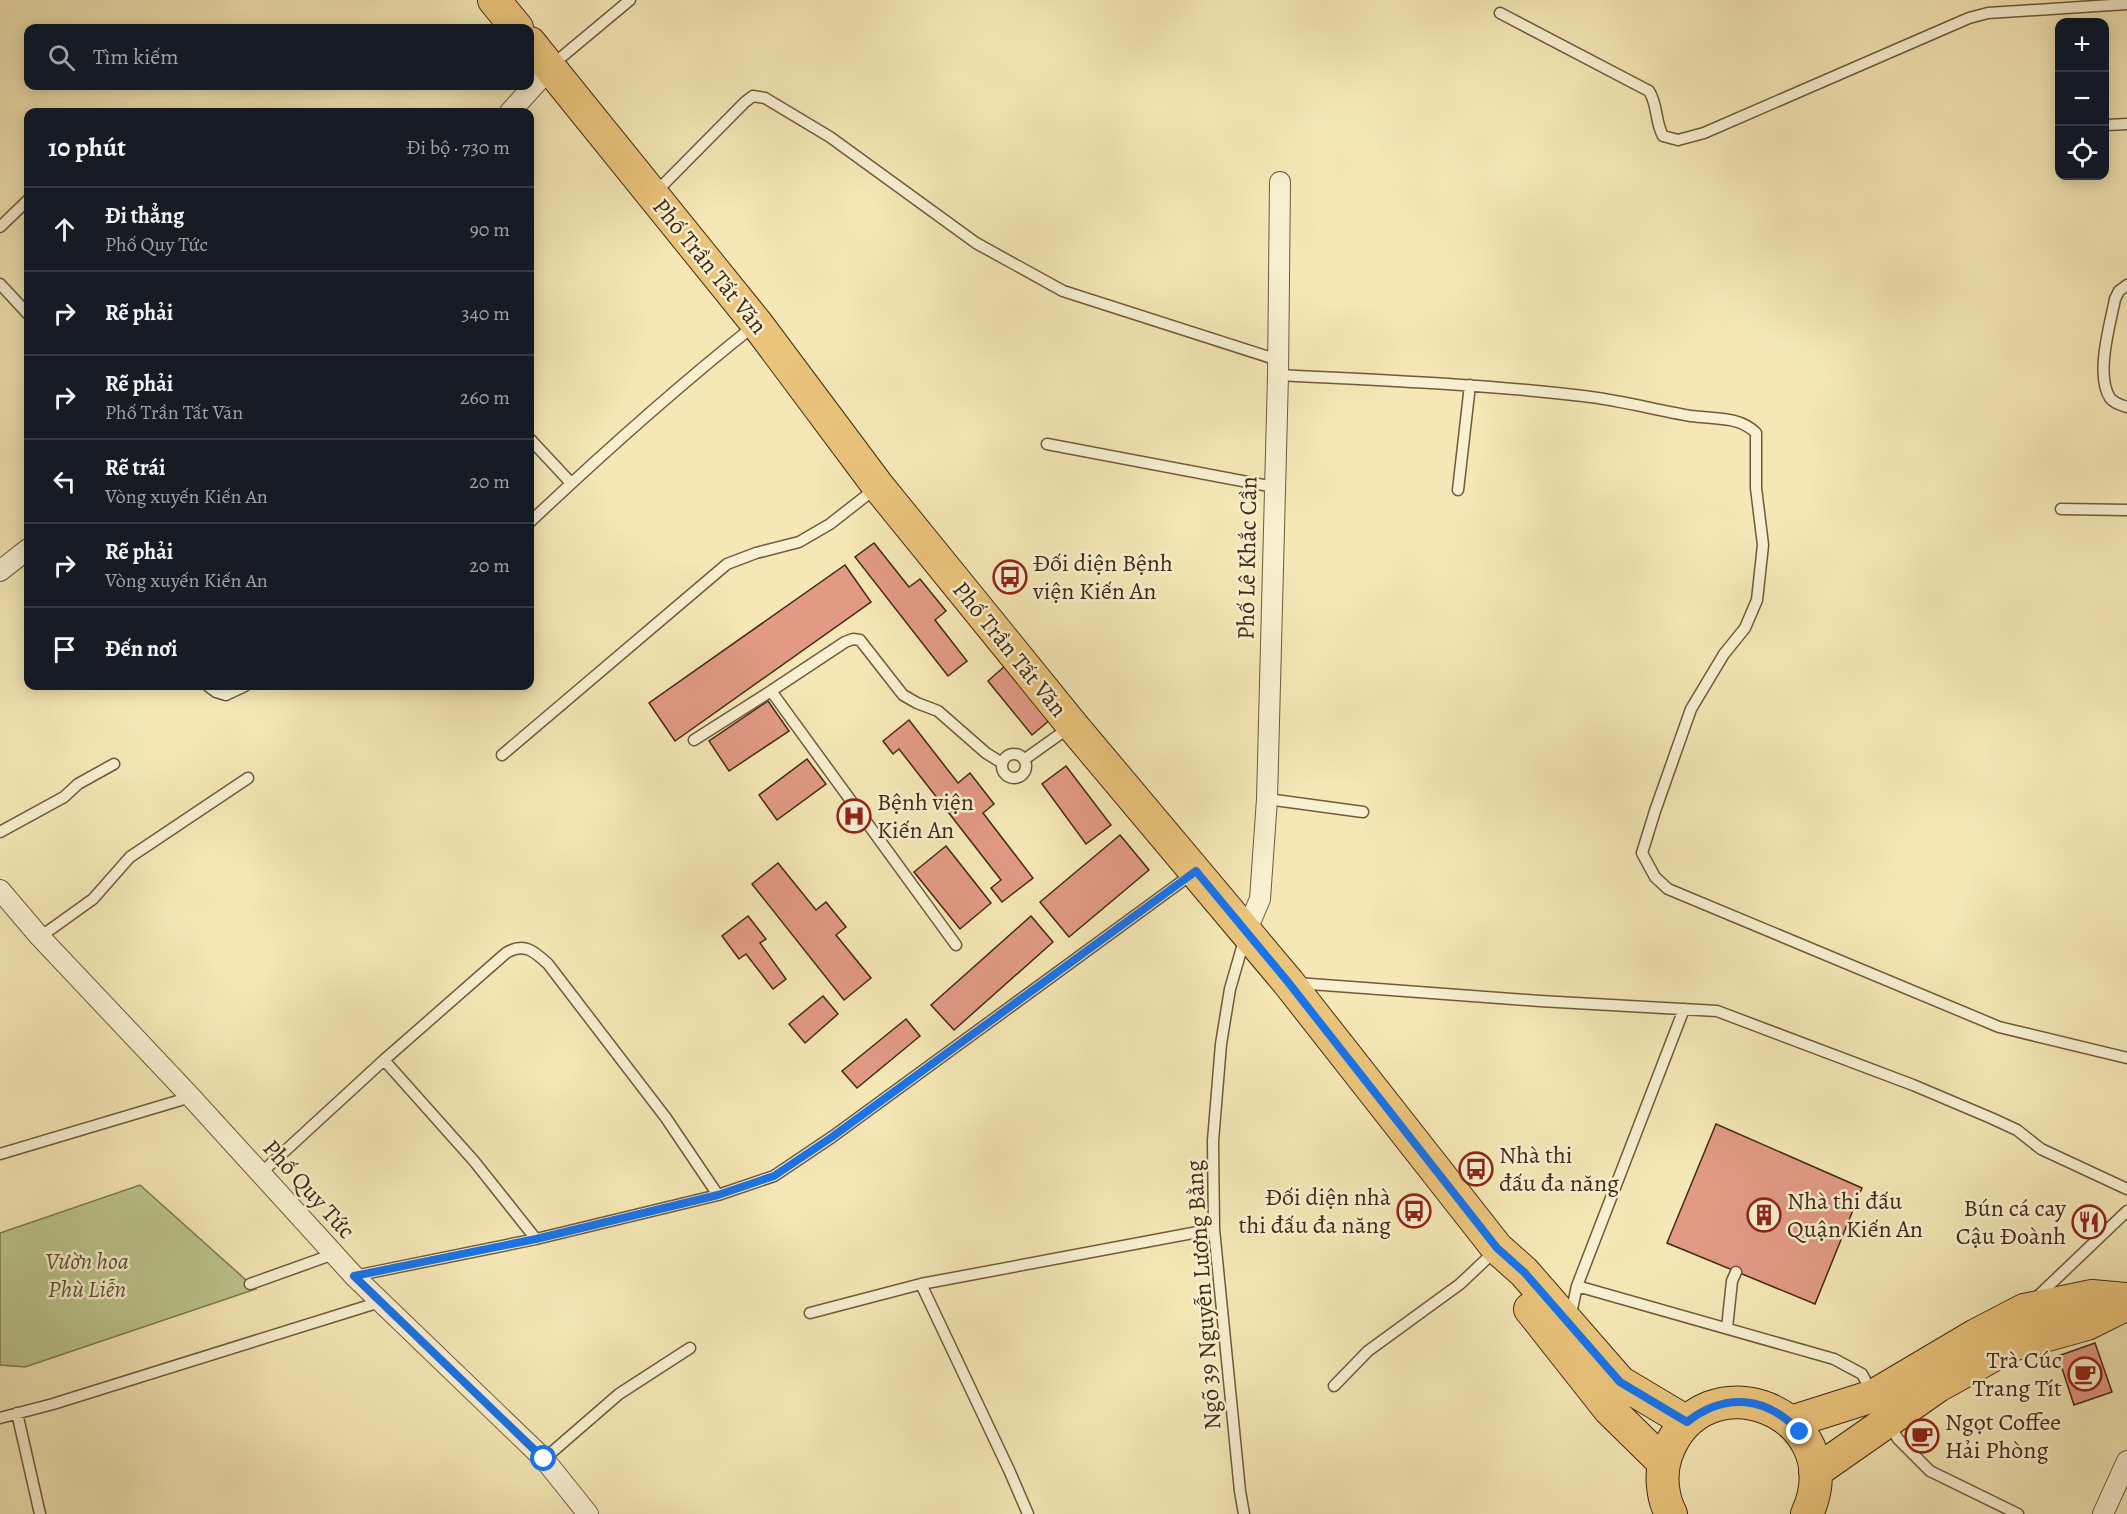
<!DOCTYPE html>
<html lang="vi">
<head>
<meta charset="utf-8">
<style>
  body { margin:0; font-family:Alegreya,serif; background:#20242c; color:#f1f3f6 }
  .controls { position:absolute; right:18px; top:18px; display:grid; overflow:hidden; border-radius:12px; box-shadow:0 3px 15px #0003 }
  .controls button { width:54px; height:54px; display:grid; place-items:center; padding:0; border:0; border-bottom:2px solid #363941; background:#171b24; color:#f1f3f6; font:30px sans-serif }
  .stop { position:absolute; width:18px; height:18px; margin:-14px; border:4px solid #1a73e8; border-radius:50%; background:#fff }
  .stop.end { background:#1a73e8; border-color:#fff; box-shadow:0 2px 6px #0008 }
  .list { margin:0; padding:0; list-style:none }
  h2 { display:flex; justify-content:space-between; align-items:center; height:78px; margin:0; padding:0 24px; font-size:26px }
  h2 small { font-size:20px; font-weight:400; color:#9ea1a6 }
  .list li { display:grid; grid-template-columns:39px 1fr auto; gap:18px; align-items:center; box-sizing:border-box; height:84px; padding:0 24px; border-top:2px solid #363941 }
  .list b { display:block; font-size:22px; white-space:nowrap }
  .list p { margin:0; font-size:20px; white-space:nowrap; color:#9ea1a6 }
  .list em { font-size:20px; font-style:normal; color:#9ea1a6 }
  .icon { flex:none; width:33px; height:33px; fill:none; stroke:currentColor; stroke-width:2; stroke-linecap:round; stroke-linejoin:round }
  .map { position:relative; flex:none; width:2127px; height:1514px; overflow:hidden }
  .search { position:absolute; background:#171b24; box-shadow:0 3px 15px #0003; left:24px; top:24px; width:510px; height:66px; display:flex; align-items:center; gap:15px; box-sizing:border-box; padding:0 21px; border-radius:12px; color:#9ea1a6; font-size:22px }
  .panel { position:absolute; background:#171b24; box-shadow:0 3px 15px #0003; left:24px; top:108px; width:510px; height:582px; border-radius:12px }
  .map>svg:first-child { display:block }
</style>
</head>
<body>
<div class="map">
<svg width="2127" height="1514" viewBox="0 0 2127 1514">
  <rect width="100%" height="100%" fill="#f5e8b6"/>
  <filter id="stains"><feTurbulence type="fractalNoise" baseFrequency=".00333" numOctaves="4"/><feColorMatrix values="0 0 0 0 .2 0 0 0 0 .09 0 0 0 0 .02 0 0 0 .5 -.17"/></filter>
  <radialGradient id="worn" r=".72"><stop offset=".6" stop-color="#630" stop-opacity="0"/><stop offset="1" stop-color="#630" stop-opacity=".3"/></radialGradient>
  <path fill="#bcc68e" stroke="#807852" stroke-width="1.5" d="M140,1185L256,1289L25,1367L0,1365V1233Z"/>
  <path fill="#e29a85" stroke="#432915" stroke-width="1.5" d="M874,543L909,587L920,579L946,611L935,620L967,661L948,676L855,557Z
    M845,565L871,602L675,741L649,703Z
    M1006,665L1051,719L1032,735L988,681Z
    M768,701L789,731L729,771L709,741Z
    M909,720L958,783L970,773L994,804L983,813L1033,878L1002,902L991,888L1001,880L899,749L893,754L883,741Z
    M807,759L826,784L777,820L759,795Z
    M1066,766L1111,825L1086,844L1042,784Z
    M1120,835L1149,870L1069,937L1040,902Z
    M946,846L991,903L960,929L914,872Z
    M778,863L816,910L826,902L846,927L836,935L871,978L844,1000L752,884Z
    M748,916L766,939L760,943L786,979L773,989L746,954L739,959L722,936Z
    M1031,916L1053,942L954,1030L931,1005Z
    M823,996L838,1014L805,1043L789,1024Z
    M906,1019L920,1036L857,1088L842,1071Z
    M1716,1124L1862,1188L1815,1304L1667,1243Z
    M2095,1343L2112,1392L2074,1405L2058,1356Z"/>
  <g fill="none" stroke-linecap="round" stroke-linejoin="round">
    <g stroke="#70593d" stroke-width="13">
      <path id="service" d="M1500,13L1649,91C1658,105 1655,122 1663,136L1678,140L1704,133L1969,18L1988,13L2127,4
        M552,65L630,0
        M2107,125L2127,124
        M655,193L745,102L753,96L765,98L830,137L976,243L1063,291L1278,360
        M0,227L28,200
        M0,284L28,314
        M2127,285L2119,291L2115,299C2110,325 2095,375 2110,398C2115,404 2121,405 2127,407
        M1278,375C1380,380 1482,384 1583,396C1620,400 1655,410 1691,416C1713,419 1740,416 1756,433V488L1763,545L1757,600L1745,628L1724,654L1691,709L1655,811L1642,853L1655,877L1668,889L1999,1027L2127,1058
        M530,439L571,483
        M1047,444L1274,487
        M1458,490L1470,385
        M2061,509L2127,510
        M530,522C602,454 677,387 755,325
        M208,686L216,692L226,695L245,686
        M694,740L771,691
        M1002 766a12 12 0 1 1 24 0a12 12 0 1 1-24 0Z
        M502,755L727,564L756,553L799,542L830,524L876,488
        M1025,759L1070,727
        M1267,799L1363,812
        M0,832L64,797L78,784L114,764
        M40,937L93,899L130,857L248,778
        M956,945L771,691L845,642L853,639L860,640L903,695L917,703L938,711L986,753L1002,763
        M1297,983L1540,1001L1717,1011L1913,1085L1991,1118L2017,1130L2041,1149L2127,1189
        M384,1060L474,1161L536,1239
        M0,1154L191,1097
        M261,1173L384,1060L506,953C524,942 534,951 548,964L666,1118L718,1195
        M354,1276L536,1239L718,1195L774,1176L832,1137L1192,874
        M250,1284L334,1254
        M921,1284L1009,1470L1028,1514
        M1577,1286L1834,1359L1862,1374L1872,1393
        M2036,1298L2127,1211
        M810,1313L921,1284L1214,1229
        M1570,1318L1577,1286L1684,1009
        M1727,1328L1732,1281L1736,1272
        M1334,1386L1368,1351L1460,1284L1495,1251
        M17,1413L40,1514
        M0,1418L53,1404L380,1302
        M1888,1423L1898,1439L1930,1471L2018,1514
        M544,1459L619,1394L690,1348
        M1244,1514L1240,1491L1214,1229L1213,1141L1221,1044L1230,989L1245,937"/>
    </g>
    <g stroke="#70593d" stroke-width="22">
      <path id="minor" d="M510,112L550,68
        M0,571L28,549
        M0,890L40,937L191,1097L354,1276L544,1459L588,1514
        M1246,932L1260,899L1267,799L1278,375L1280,182
        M2103,1514L2127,1461"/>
    </g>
    <g stroke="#432915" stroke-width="34">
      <path id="primary" d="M494,0L517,28
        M530,43L757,324L878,486L1072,725L1288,982L1497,1248L1524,1272L1620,1382L1687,1422
        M1530,1309L1609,1409L1664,1463
        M1791,1422L1873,1396L1976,1335L2024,1310L2092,1296L2127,1299
        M1815,1472L1938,1386L2012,1345L2087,1324L2127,1304
        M1671,1514C1662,1497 1660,1474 1666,1456C1702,1353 1853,1413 1807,1514"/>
    </g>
    <use href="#service" stroke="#f8f0d0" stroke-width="10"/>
    <use href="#minor" stroke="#f8f0d0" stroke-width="20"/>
    <use href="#primary" stroke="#eac47b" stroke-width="32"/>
  </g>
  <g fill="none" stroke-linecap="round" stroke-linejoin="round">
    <path stroke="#1a73e8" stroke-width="8" d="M544,1459L354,1276L536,1239L718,1195L774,1176L832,1137L1196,871L1288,982L1497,1248L1524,1272L1620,1382L1687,1422C1725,1392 1767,1396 1800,1432"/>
  </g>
  <defs>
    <g id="bus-ring" transform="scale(1.725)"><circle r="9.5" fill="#f8f0d0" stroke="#8f2418" stroke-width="1.5"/><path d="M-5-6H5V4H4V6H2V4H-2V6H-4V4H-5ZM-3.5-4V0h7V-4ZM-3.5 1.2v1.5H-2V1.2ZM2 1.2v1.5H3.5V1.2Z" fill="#8f2418"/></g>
    <g id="hospital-ring" transform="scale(1.725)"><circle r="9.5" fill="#f8f0d0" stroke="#8f2418" stroke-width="1.5"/><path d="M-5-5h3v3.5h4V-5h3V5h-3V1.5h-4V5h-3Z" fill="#8f2418"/></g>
    <g id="building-ring" transform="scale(1.725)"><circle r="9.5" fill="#f8f0d0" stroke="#8f2418" stroke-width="1.5"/><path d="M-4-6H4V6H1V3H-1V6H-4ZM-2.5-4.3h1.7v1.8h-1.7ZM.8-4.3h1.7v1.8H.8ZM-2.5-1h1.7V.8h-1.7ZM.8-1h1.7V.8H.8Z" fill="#8f2418"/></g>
    <g id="restaurant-ring" transform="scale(1.725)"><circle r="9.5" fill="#f8f0d0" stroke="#8f2418" stroke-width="1.5"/><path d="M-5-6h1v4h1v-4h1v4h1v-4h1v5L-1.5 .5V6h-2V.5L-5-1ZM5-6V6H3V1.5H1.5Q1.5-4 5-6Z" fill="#8f2418"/></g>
    <g id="cafe-ring" transform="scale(1.725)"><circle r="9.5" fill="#f8f0d0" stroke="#8f2418" stroke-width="1.5"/><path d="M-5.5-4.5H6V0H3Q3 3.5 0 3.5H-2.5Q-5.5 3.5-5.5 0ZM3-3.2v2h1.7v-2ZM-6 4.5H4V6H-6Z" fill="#8f2418"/></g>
  </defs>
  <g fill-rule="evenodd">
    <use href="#bus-ring" x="1010" y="577"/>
    <use href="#hospital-ring" x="854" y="816"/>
    <use href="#bus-ring" x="1476" y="1169"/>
    <use href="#bus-ring" x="1414" y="1211"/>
    <use href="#building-ring" x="1764" y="1215"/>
    <use href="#restaurant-ring" x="2089" y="1222"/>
    <use href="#cafe-ring" x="2085" y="1374"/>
    <use href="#cafe-ring" x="1922" y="1436"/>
  </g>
  <g text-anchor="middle" stroke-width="5" stroke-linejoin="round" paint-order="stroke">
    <g font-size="24" fill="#432915" stroke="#f8f0d0">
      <text transform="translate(710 266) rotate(51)" y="8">Phố Trần Tất Văn</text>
      <text transform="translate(1247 558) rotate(-89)" y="8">Phố Lê Khắc Cần</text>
      <text transform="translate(1010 649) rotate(51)" y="8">Phố Trần Tất Văn</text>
      <text transform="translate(309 1189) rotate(48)" y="8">Phố Quy Tức</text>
      <text transform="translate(1203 1295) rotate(-94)" y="8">Ngõ 39 Nguyễn Lương Bằng</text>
    </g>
    <g font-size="24" fill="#432915" stroke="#f8f0d0" text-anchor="start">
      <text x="1033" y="571">Đối diện Bệnh<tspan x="1033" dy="28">viện Kiến An</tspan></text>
      <text x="877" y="810">Bệnh viện<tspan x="877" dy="28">Kiến An</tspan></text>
      <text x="1499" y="1163">Nhà thi<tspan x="1499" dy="28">đấu đa năng</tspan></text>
      <text x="1391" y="1205" text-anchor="end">Đối diện nhà<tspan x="1391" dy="28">thi đấu đa năng</tspan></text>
      <text x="1787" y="1209">Nhà thi đấu<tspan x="1787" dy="28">Quận Kiến An</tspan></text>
      <text x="2066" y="1216" text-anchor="end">Bún cá cay<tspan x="2066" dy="28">Cậu Đoành</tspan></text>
      <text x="2062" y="1368" text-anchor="end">Trà Cúc<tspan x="2062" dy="28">Trang Tít</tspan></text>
      <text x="1945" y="1430">Ngọt Coffee<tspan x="1945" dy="28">Hải Phòng</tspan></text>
    </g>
    <g font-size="24" font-style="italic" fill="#615033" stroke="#f8f0d0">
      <text x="87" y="1269">Vườn hoa<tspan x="87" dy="28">Phù Liễn</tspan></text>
    </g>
  </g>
  <rect width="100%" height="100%" filter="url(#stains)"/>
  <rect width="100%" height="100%" fill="url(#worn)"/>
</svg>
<div class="controls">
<button>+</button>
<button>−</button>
<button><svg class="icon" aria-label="locate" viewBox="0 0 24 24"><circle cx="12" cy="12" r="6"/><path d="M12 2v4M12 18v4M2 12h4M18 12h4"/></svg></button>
</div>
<div class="stop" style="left:544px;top:1459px"></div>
<div class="stop end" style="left:1800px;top:1432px"></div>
<div class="search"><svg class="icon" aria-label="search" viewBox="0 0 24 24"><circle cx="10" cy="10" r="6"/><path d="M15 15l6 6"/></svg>Tìm kiếm</div>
<section class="panel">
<h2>10 phút<small>Đi bộ · 730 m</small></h2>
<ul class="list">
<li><svg class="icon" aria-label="ahead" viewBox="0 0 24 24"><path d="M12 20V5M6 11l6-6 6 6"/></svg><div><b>Đi thẳng</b><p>Phố Quy Tức</p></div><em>90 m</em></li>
<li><svg class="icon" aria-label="right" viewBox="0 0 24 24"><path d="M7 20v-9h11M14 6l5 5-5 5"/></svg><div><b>Rẽ phải</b></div><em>340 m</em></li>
<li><svg class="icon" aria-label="right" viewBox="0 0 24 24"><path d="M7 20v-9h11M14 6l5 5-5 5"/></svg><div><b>Rẽ phải</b><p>Phố Trần Tất Văn</p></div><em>260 m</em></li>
<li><svg class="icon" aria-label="left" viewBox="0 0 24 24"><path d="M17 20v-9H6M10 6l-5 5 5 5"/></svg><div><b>Rẽ trái</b><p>Vòng xuyến Kiến An</p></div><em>20 m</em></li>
<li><svg class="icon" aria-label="right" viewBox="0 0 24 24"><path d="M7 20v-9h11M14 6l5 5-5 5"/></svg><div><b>Rẽ phải</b><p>Vòng xuyến Kiến An</p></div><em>20 m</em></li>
<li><svg class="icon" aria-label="arrive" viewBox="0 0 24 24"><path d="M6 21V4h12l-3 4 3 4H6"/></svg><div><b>Đến nơi</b></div></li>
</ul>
</section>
</div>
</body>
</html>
